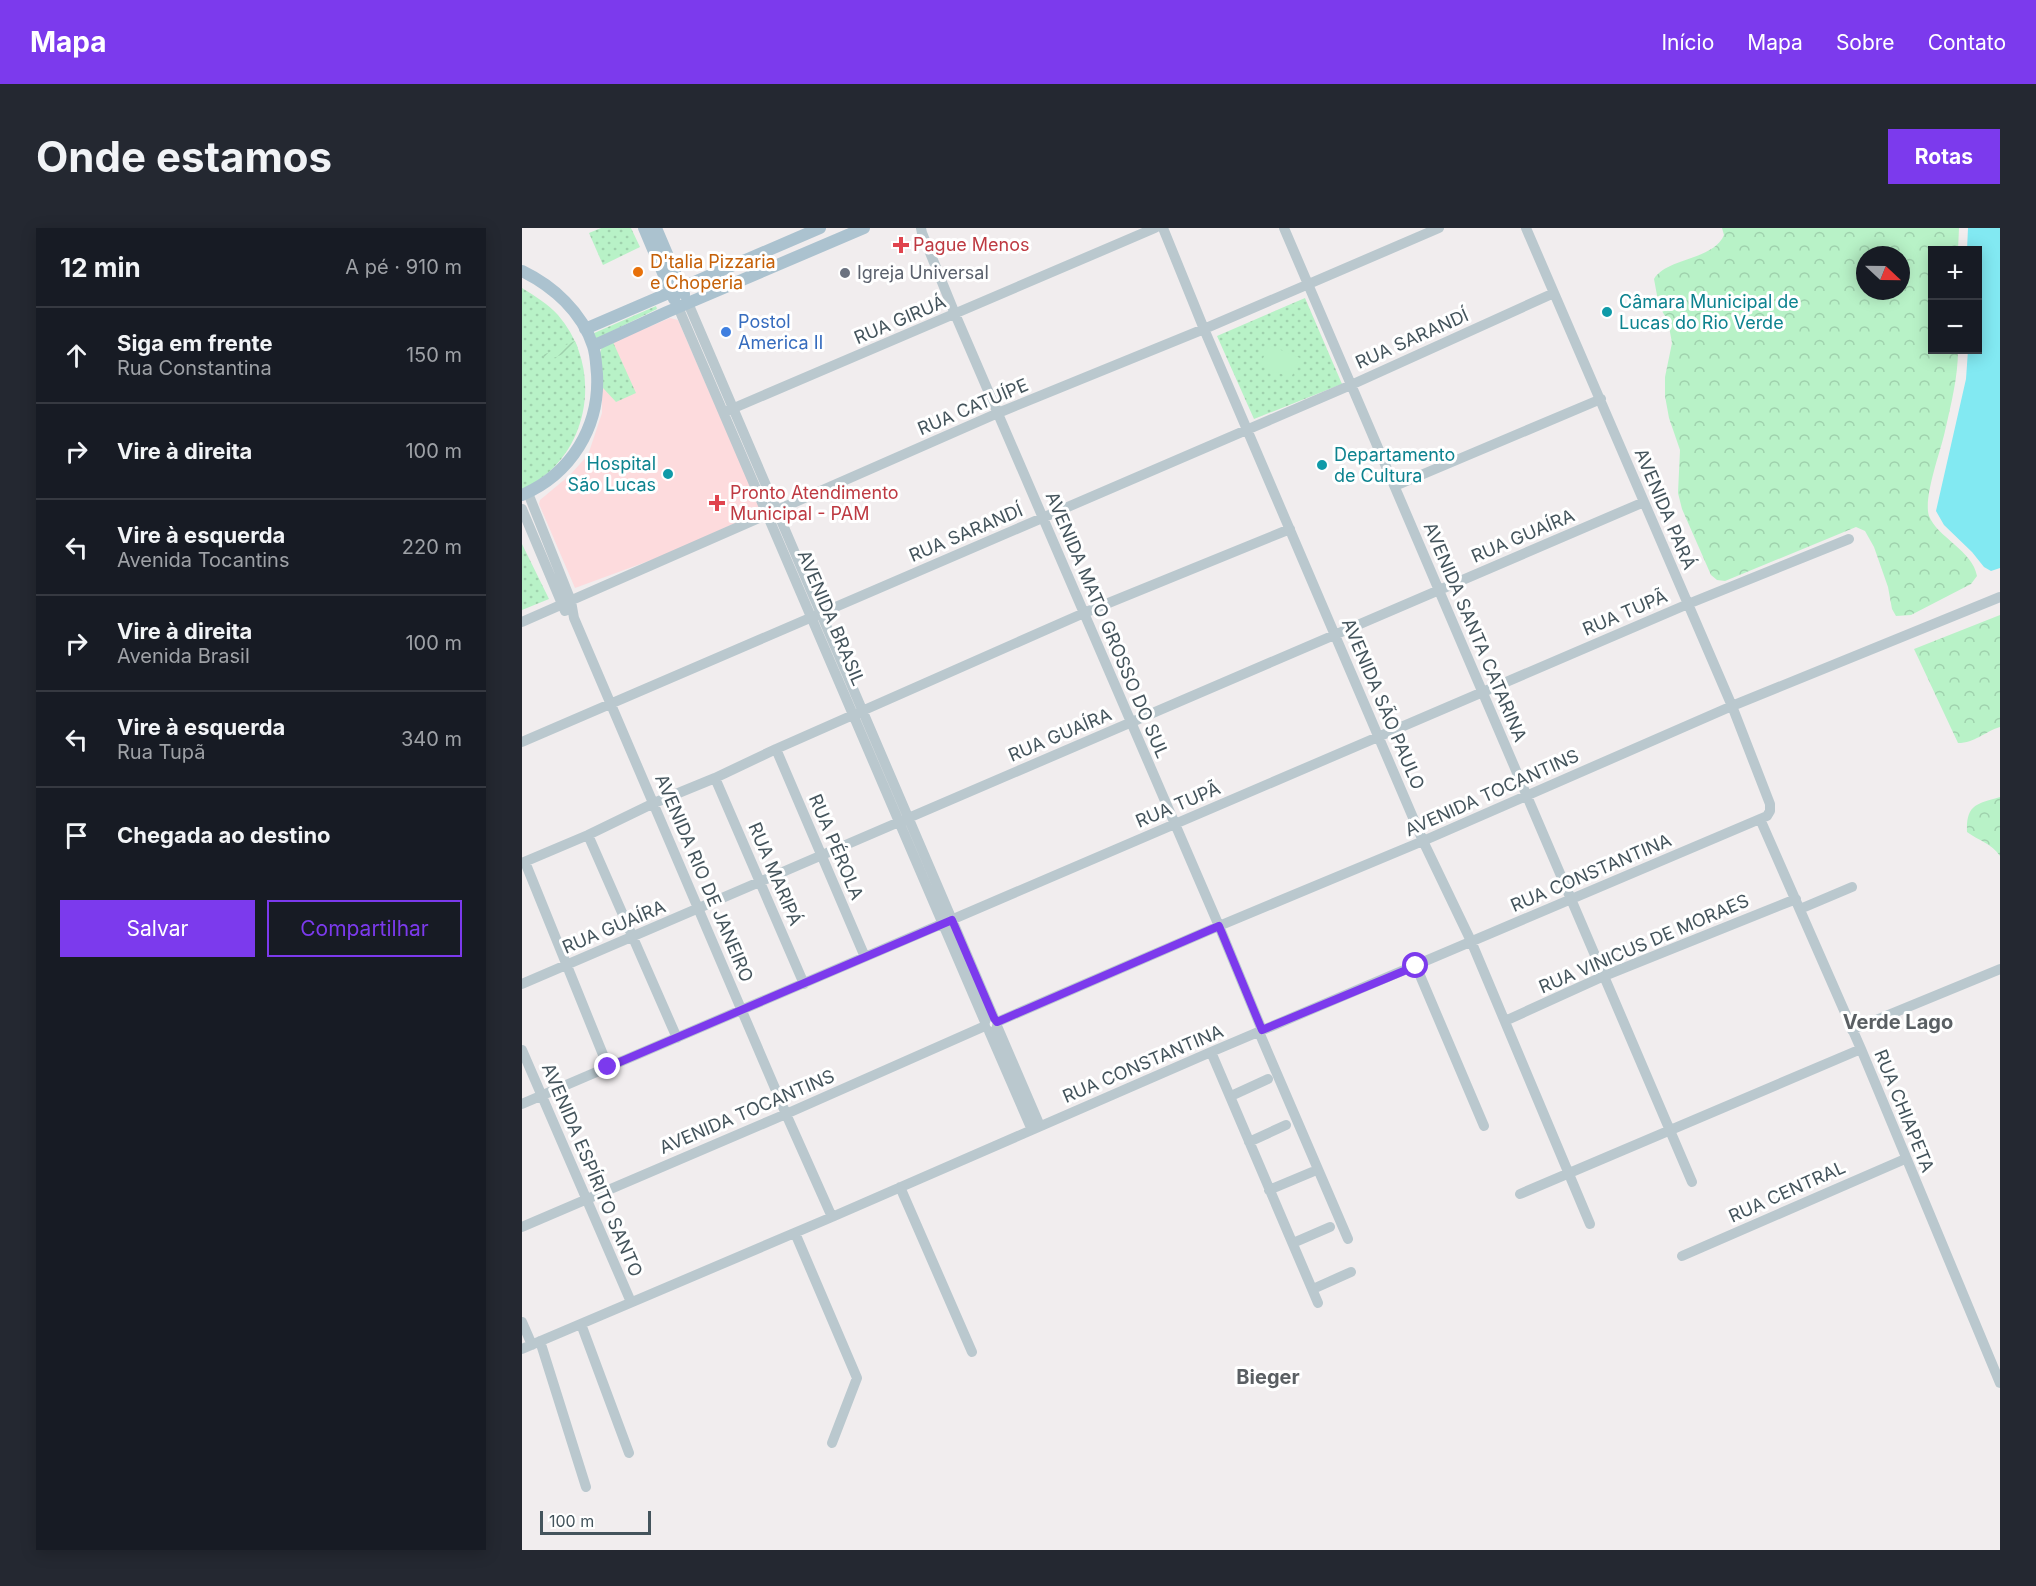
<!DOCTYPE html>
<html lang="pt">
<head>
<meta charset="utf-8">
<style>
  body { margin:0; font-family:Inter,sans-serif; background:#242831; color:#f1f3f6 }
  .controls { position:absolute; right:18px; top:18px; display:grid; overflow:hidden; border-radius:0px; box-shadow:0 3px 15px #0003 }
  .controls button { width:54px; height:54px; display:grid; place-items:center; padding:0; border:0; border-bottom:2px solid #363941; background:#171b24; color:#f1f3f6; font:30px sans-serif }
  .compass { position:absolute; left:1334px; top:18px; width:54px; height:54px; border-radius:50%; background:#171b24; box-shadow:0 3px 15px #0003; rotate:112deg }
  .scale { position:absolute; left:18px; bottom:15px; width:111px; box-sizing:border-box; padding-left:6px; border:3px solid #44545c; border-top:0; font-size:16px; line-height:21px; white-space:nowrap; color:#44545c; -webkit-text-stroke:4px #fff; paint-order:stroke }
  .stop { position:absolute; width:18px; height:18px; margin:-14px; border:4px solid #7c3aed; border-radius:50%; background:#fff }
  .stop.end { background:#7c3aed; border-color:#fff; box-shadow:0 2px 6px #0008 }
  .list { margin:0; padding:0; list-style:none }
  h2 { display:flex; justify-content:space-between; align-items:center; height:78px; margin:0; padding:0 24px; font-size:26px }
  h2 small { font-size:20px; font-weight:400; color:#9ea1a6 }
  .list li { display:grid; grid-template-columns:39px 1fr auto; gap:18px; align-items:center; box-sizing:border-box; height:96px; padding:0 24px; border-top:2px solid #363941 }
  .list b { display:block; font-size:22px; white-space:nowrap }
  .list p { margin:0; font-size:20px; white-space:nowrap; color:#9ea1a6 }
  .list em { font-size:20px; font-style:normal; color:#9ea1a6 }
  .actions { display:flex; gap:12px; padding:18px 24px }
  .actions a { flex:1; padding:14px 0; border:2px solid #7c3aed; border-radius:0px; text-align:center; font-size:21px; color:#7c3aed }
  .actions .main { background:#7c3aed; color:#fff }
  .icon { flex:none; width:33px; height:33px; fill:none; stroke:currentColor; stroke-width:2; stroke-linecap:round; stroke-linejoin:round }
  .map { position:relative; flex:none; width:1478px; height:1322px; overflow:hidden; border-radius:0px }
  header { display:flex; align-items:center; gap:36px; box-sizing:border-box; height:84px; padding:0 30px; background:#7c3aed; color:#fff }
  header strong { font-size:28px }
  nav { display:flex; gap:33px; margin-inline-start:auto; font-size:21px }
  .intro { display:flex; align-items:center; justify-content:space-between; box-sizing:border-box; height:144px; padding:0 36px }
  h1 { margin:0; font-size:42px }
  .button { padding:15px 27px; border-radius:0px; background:#7c3aed; color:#fff; font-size:21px; font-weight:700 }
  main { display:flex; gap:36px; padding:0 36px }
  aside { flex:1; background:#171b24; border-radius:0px; box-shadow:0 3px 15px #0003 }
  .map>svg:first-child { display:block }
</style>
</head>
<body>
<header>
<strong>Mapa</strong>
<nav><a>Início</a><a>Mapa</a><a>Sobre</a><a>Contato</a></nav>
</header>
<div class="intro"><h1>Onde estamos</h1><a class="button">Rotas</a></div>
<main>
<aside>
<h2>12 min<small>A pé · 910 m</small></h2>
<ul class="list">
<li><svg class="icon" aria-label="ahead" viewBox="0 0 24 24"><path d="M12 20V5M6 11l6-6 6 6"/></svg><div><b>Siga em frente</b><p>Rua Constantina</p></div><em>150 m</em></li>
<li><svg class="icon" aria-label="right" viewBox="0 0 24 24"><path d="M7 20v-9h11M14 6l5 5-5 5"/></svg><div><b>Vire à direita</b></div><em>100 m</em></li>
<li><svg class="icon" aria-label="left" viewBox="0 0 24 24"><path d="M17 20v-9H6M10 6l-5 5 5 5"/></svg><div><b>Vire à esquerda</b><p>Avenida Tocantins</p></div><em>220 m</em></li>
<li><svg class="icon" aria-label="right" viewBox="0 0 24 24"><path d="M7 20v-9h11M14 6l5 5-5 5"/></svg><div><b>Vire à direita</b><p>Avenida Brasil</p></div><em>100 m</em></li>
<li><svg class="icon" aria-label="left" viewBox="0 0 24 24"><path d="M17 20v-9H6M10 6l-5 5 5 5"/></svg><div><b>Vire à esquerda</b><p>Rua Tupã</p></div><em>340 m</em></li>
<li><svg class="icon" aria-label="arrive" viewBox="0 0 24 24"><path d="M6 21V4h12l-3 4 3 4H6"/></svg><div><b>Chegada ao destino</b></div></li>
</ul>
<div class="actions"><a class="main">Salvar</a><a>Compartilhar</a></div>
</aside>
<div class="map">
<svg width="1478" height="1322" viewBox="0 0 1478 1322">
  <defs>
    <pattern id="grass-dots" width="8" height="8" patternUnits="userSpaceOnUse" patternTransform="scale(1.5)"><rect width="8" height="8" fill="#b8f2c7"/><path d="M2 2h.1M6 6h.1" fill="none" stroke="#9fd1ad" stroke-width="1.8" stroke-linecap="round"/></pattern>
    <pattern id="forest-crowns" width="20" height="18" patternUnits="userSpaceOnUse" patternTransform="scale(1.5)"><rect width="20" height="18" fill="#b8f2c7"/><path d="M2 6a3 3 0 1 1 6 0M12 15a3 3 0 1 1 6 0" fill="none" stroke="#9fd1ad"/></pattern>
    <pattern id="garden-furrows" width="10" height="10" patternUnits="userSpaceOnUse" patternTransform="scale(1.5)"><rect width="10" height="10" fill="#b8f2c7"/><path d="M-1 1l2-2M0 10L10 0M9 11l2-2" fill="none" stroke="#9fd1ad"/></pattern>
  </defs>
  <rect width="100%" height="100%" fill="#f1edee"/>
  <path fill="#fddbdd" d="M148,90L156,92L238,280L235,285L143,327L53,360L17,276L18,272L48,247L66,227L80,185V150L91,114Z"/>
  <path fill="url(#grass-dots)" d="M79,0H109L118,19L81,37L67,5Z
    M0,60C13,68 26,76 36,87C76,133 71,204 27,244C19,251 9,257 0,262Z
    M783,70L820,156L732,191L695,108Z
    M134,78L135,81L72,112L70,106Z
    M91,114L114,165L94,174L81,160L76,131L80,119Z
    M0,316L27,371L0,382Z"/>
  <path fill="url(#forest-crowns)" fill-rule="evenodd" d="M1200,0H1437L1436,22H1410V122H1436C1436,149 1429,176 1423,203C1419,222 1401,270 1407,288C1415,309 1451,323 1455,348L1449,356L1389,387L1374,388L1370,381L1366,359L1352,319L1343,303L1334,299L1203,353L1195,352L1189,347L1160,281L1156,265L1158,222L1147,190L1143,168V149L1150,115L1146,93L1137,78L1132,51C1144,30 1192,32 1202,7ZM1343,27H1379V63H1343Z
    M1478,387V499C1462,504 1453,515 1436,515L1392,421Z
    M1478,569V628C1469,615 1457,613 1445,604C1444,576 1455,576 1478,569Z"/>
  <path fill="url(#garden-furrows)" d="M53,113L56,120L24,133L21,127Z"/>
  <path fill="#b8f2c7" d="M747,117L778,130L769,150L738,137Z"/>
  <path fill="#82e9f2" d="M1446,0H1478V340L1469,343L1462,339L1450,324L1422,297L1414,283L1444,151L1446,122H1456V22H1445Z"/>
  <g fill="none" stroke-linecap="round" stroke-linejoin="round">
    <path stroke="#bac8ce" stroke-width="10" d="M399,0L400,5L433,86L697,698L740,802
      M641,0L682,101L901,613L949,713L1068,996
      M762,0L1170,954
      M166,75L472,790
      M156,79L463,794
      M205,183L633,0
      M873,258L1079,171
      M6,265L49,373L52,390L264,886L310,989
      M0,281L43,383
      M0,394L476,185L682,101L917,0
      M0,514L829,157L1032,65
      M254,521L343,729
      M193,550L282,756
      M1238,591L1339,821L1478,1155
      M66,607L155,810
      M3,634L86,839
      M0,635L66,607L132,575L193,550L254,521L562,385L768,301
      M1278,681L1330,659
      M894,738L962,898
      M0,756L1122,274
      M983,793L1082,748L1274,671
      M475,794L697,698L901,613L1210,478L1478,369
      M475,798L518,898
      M1330,802L1478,741
      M467,803L510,902
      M737,804L826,1011
      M0,822L109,1074
      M689,824L796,1075
      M709,868L746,851
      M0,876L1166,376L1327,311
      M727,914L764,897
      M378,959L450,1124
      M747,962L790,944
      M998,966L1339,821
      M0,999L264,886L463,798
      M273,1005L335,1150L310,1215
      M771,1015L808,999
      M1160,1028L1383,931
      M791,1061L829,1044
      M0,1094L10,1117
      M59,1096L107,1225
      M18,1113L64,1259
      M0,1121L310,989L689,824L1245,588L1248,583V576L1210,478L1004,0"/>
    <path stroke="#abc2cf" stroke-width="12" d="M122,0L152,71
      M134,0L162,66
      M0,43C31,58 60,84 71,118C74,127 74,137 75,146C78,199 49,246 0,267
      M63,101L298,0
      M71,118L145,84L342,0"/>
  </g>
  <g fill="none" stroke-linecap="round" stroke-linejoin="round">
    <path stroke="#7c3aed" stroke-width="8" d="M86,839L430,692L472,790L475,794L697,698L740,802L894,738"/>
  </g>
  <g fill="#e0444e" stroke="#fff" stroke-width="2">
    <path d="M376 8h6v6h6v6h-6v6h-6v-6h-6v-6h6z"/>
    <path d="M192 266h6v6h6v6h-6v6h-6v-6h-6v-6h6z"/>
  </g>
  <circle fill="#e8710a" stroke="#fff" stroke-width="2" cx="116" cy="44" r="6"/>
  <circle fill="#6b7280" stroke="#fff" stroke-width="2" cx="323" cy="45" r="6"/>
  <g fill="#0f9aa8" stroke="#fff" stroke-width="2">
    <circle cx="1085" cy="84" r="6"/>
    <circle cx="800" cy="237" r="6"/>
    <circle cx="146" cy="246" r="6"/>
  </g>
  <circle fill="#3f7fe0" stroke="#fff" stroke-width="2" cx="204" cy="104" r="6"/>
  <g text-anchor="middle" stroke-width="6" stroke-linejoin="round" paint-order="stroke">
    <g font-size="18" fill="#be3a42" stroke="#fff" text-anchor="start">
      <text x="391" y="23">Pague Menos</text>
      <text x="208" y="271">Pronto Atendimento<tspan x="208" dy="21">Municipal - PAM</tspan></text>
    </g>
    <g font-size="18" fill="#c56008" stroke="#fff" text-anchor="start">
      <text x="128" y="40">D'talia Pizzaria<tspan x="128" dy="21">e Choperia</tspan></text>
    </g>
    <g font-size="18" fill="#5b616d" stroke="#fff" text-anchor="start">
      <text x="335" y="51">Igreja Universal</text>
    </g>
    <g font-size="18" fill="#0d838f" stroke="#fff" text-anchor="start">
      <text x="1097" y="80">Câmara Municipal de<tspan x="1097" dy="21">Lucas do Rio Verde</tspan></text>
      <text x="812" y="233">Departamento<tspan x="812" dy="21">de Cultura</tspan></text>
      <text x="134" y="242" text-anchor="end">Hospital<tspan x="134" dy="21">São Lucas</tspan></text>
    </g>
    <g font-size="18" fill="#44545c" stroke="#fff">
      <text transform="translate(378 92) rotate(-23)" y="6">RUA GIRUÁ</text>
      <text transform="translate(890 111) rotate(-24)" y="6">RUA SARANDÍ</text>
      <text transform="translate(451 179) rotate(-23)" y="6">RUA CATUÍPE</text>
      <text transform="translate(1143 281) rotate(67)" y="6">AVENIDA PARÁ</text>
      <text transform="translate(444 305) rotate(-23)" y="6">RUA SARANDÍ</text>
      <text transform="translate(1001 308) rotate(-23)" y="6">RUA GUAÍRA</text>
      <text transform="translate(1103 385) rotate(-23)" y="6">RUA TUPÃ</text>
      <text transform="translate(309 390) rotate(67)" y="6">AVENIDA BRASIL</text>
      <text transform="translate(585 397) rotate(67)" y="6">AVENIDA MATO GROSSO DO SUL</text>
      <text transform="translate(953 404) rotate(67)" y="6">AVENIDA SANTA CATARINA</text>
      <text transform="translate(861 476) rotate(67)" y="6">AVENIDA SÃO PAULO</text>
      <text transform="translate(538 507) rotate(-23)" y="6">RUA GUAÍRA</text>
      <text transform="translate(970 565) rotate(-24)" y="6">AVENIDA TOCANTINS</text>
      <text transform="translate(656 577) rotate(-23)" y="6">RUA TUPÃ</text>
      <text transform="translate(314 619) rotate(67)" y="6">RUA PÉROLA</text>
      <text transform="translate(1069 645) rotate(-23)" y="6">RUA CONSTANTINA</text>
      <text transform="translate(253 646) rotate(67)" y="6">RUA MARIPÁ</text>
      <text transform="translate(182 650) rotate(67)" y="6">AVENIDA RIO DE JANEIRO</text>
      <text transform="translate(92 699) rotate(-23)" y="6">RUA GUAÍRA</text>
      <text transform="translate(1122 716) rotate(-23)" y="6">RUA VINICUS DE MORAES</text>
      <text transform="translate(621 836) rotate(-23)" y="6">RUA CONSTANTINA</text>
      <text transform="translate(1382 883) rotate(68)" y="6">RUA CHIAPETA</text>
      <text transform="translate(225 884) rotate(-23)" y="6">AVENIDA TOCANTINS</text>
      <text transform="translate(70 942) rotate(67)" y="6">AVENIDA ESPÍRITO SANTO</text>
      <text transform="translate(1265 964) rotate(-24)" y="6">RUA CENTRAL</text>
    </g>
    <g font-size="18" fill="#366cbe" stroke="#fff" text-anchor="start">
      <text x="216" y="100">Postol<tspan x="216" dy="21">America II</tspan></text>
    </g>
    <g font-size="20" font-weight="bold" fill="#5a5f63" stroke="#fff">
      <text x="1376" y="801">Verde Lago</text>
      <text x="746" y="1156">Bieger</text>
    </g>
  </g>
</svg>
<div class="controls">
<button>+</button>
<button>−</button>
</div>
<svg class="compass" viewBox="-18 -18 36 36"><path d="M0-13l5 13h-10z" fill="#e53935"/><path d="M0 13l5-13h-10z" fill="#9ea1a6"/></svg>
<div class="scale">100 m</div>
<div class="stop" style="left:894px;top:738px"></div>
<div class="stop end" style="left:86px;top:839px"></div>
</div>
</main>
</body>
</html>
